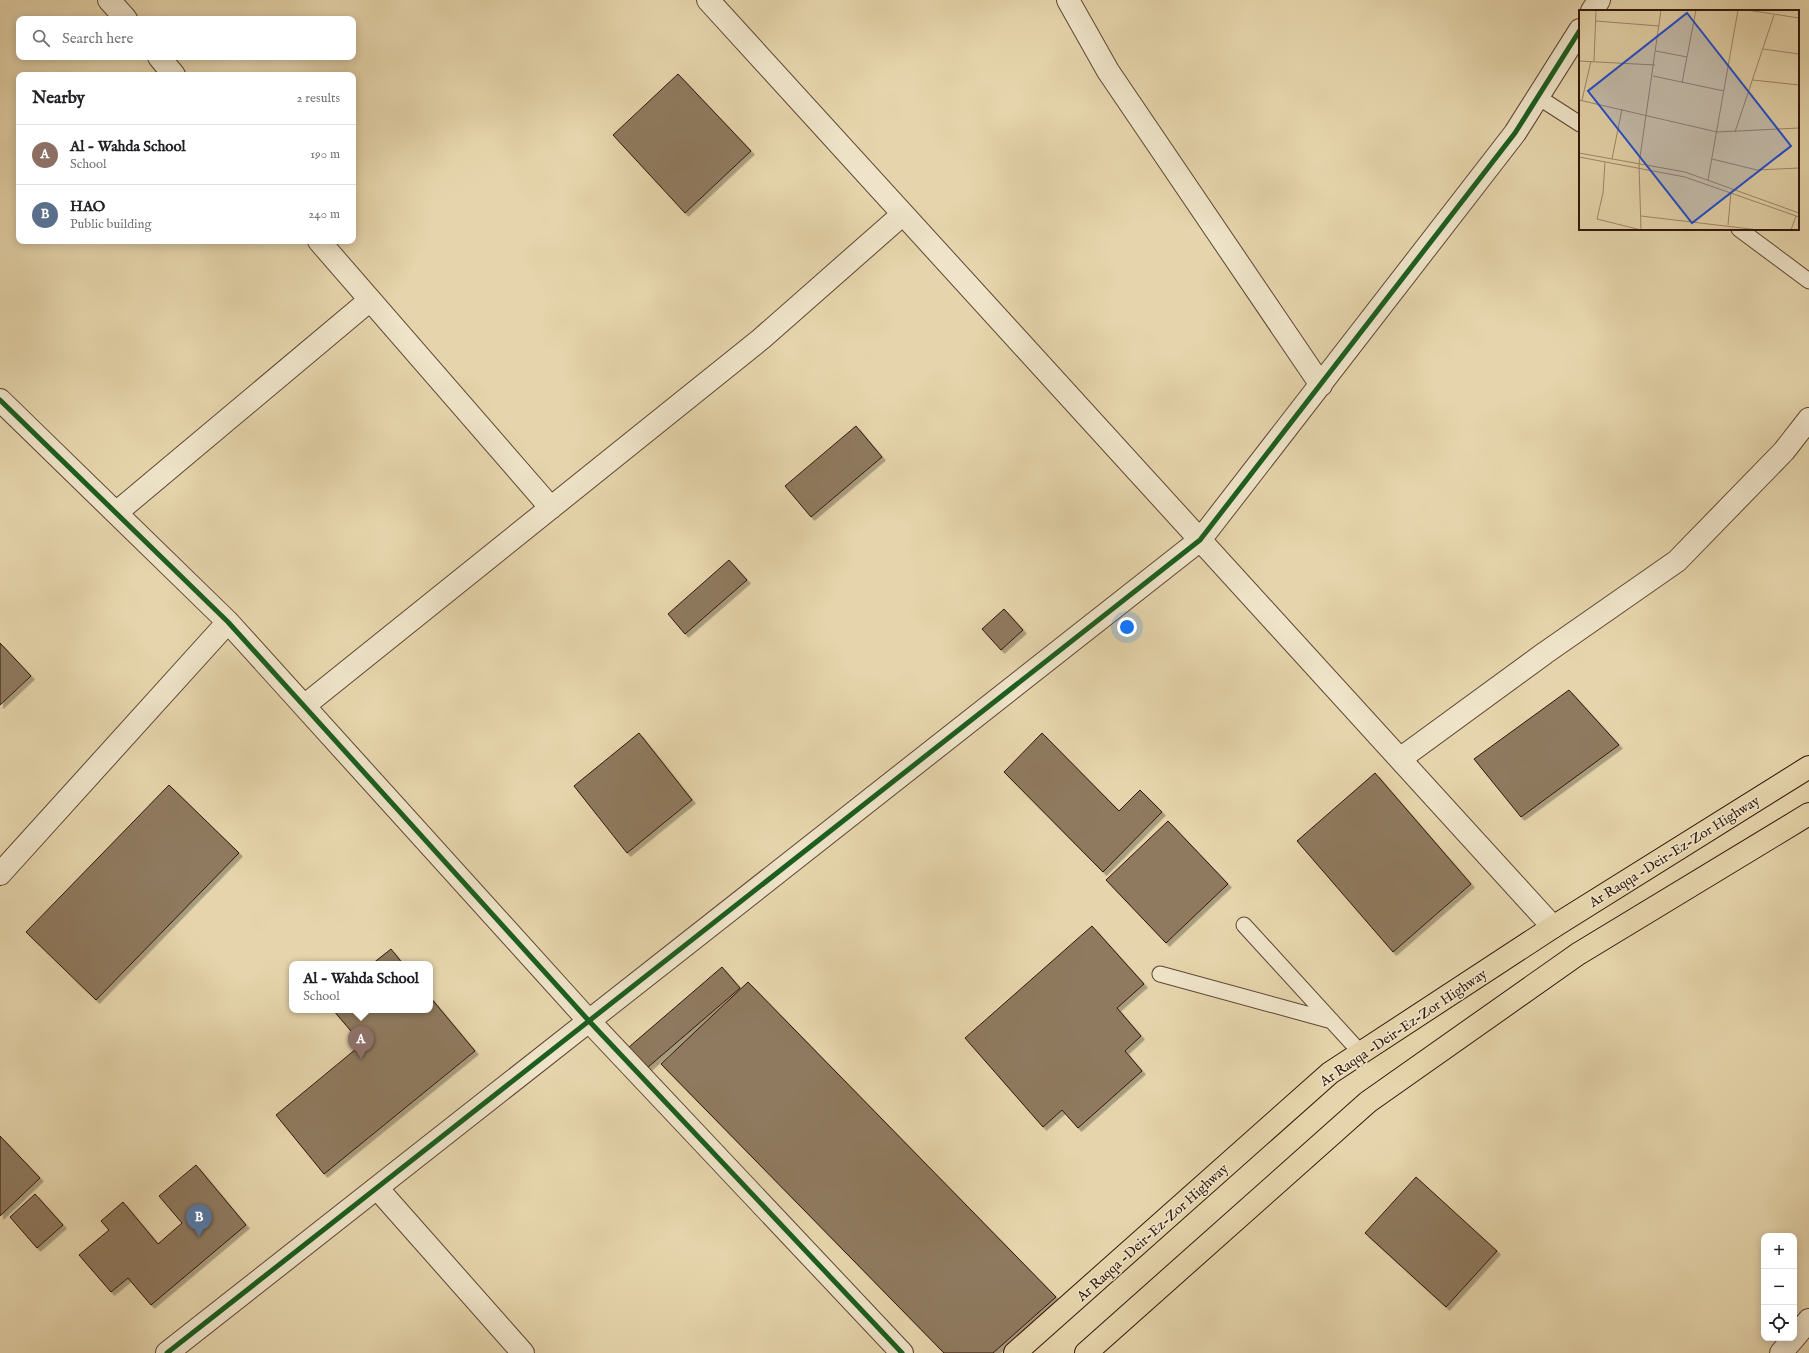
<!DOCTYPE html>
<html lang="en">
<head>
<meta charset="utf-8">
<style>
  body { margin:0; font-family:"IM FELL English",serif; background:#f6f6f6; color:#202124 }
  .controls { position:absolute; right:12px; bottom:12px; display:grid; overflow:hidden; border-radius:8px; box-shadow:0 2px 10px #0003 }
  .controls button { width:36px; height:36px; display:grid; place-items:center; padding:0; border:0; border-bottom:1px solid #e0e0e0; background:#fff; color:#202124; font:20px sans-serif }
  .you { position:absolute; left:1127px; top:627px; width:14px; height:14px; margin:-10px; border:3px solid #fff; border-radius:50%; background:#1a73e8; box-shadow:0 0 0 6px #1a73e833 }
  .badge { display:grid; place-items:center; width:26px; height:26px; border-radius:50%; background:#1a73e8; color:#fff; font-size:13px; font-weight:700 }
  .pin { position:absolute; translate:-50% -33px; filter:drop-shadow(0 1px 2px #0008) }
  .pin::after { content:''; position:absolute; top:21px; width:14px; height:12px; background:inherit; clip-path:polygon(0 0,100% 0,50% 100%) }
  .popup { position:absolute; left:289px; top:961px; width:144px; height:52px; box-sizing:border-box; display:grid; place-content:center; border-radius:8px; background:#fff; filter:drop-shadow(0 1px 3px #0005); font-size:13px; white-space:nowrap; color:#757577 }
  .popup b { font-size:15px; color:#202124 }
  .popup::after { content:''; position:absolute; left:50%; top:100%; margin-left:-8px; border:8px solid transparent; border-top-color:#fff }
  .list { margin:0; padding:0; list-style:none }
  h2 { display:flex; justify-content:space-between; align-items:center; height:52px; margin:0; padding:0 16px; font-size:17px }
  h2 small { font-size:13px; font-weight:400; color:#757577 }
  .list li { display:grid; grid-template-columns:26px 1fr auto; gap:12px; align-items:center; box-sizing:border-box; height:60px; padding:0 16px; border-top:1px solid #e0e0e0 }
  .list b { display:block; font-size:15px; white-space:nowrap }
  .list p { margin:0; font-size:13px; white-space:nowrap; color:#757577 }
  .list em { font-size:13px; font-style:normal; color:#757577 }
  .icon { flex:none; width:22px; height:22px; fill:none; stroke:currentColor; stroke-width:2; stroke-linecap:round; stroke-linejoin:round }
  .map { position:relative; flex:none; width:1809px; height:1353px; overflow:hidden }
  .search { position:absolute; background:#fff; box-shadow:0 2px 10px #0003; left:16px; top:16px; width:340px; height:44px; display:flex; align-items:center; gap:10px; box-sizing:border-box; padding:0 14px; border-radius:8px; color:#757577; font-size:15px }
  .panel { position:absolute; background:#fff; box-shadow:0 2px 10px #0003; left:16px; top:72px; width:340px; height:172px; border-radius:8px }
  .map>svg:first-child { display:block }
</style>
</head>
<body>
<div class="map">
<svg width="1809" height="1353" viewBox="0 0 1809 1353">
  <defs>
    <filter id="shadow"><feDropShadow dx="3.5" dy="3.5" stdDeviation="0" flood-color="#0004"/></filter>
  </defs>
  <rect width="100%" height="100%" fill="#e6d5ac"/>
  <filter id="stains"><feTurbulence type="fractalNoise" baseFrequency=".005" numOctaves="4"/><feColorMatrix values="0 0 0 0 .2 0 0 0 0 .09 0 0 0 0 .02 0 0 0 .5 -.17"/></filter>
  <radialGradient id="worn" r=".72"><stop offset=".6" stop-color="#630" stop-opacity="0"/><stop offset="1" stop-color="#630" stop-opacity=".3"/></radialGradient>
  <path fill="#8f7a5f" stroke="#31170b" filter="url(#shadow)" d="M678,74L751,151L685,213L613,135Z
    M856,426L882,457L811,517L785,486Z
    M729,560L747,580L685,634L668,614Z
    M1004,609L1023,630L1001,650L982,629Z
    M0,643L31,676L0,705Z
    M1569,690L1619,745L1521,817L1474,759Z
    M639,733L692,800L627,853L574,786Z
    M1042,733L1119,811L1140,790L1162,812L1103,872L1004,772Z
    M1375,773L1471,884L1393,952L1297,841Z
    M169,785L239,853L96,1000L26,932Z
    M1168,821L1228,884L1166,943L1106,880Z
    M1092,926L1144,984L1117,1008L1141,1036L1125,1051L1142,1071L1078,1128L1062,1110L1043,1127L965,1038Z
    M391,949L403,964H372Z
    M722,967L740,988L647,1068L629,1047Z
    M748,982L1056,1297L993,1353H944L661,1064Z
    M430,997L475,1051L324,1174L276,1115L362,1044L333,1010H430Z
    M0,1136L40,1178L0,1216Z
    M196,1165L246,1225L151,1305L128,1278L111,1292L79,1255L109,1230L101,1221L123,1202L158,1244L182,1223L159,1196Z
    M1416,1177L1497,1251L1446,1307L1365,1233Z
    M35,1194L63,1225L37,1248L10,1217Z"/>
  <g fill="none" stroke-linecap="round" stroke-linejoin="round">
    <g stroke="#5e4633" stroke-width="17">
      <path id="service" d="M1538,97L1580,124
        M1739,229L1809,281
        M1244,925L1361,1053
        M1160,974L1332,1021"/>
    </g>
    <g stroke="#5e4633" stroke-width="24">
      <path id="minor" d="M109,0L126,19
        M708,0L1553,927
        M1068,0L1108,71L1321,385
        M1592,11L1599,0
        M159,57L174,75
        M319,241L551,508
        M0,400L228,622L589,1021L902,1353
        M116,513L370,300
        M304,706L761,339L903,214
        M1400,759L1545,653L1677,561L1784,451L1809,419
        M0,874L228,622
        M377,1188L523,1353
        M1794,1338L1809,1320
        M167,1353L1200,540L1515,133L1580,30
        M1781,1353L1794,1338"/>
    </g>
    <g stroke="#31170b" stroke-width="24">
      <path id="primary" d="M1015,1353L1330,1073L1553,927L1809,767
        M1086,1353L1368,1102L1578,954L1809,814"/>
    </g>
    <use href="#service" stroke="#efe4c9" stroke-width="15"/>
    <use href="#minor" stroke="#efe4c9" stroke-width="22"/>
    <use href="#primary" stroke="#e6d5ac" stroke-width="22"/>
    <g stroke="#efe4c9" stroke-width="8">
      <path id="cycleway" d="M0,400L228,622L589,1021L902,1353
        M167,1353L1200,540L1515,133L1580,30"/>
    </g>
    <use href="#cycleway" stroke="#1b5e20" stroke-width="5"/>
  </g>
  <g text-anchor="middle" stroke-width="3" stroke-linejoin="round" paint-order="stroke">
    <g font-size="14" fill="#31170b" stroke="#efe4c9">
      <text transform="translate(1674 851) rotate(-32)" y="5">Ar Raqqa -Deir-Ez-Zor Highway</text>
      <text transform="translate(1403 1027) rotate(-34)" y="5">Ar Raqqa -Deir-Ez-Zor Highway</text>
      <text transform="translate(1152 1232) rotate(-42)" y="5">Ar Raqqa -Deir-Ez-Zor Highway</text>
    </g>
  </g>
  <g transform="translate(1579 10)">
    <rect width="220" height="220" fill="#e6d5ac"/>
    <path fill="none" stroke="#9e896c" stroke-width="1" d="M168,0L220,8M17,11L80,16M184,39L220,44M77,41L108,47M0,51L76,55M15,51L17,0M74,66L145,81M174,70L220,75M103,73L117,0M0,90L138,122L220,118M3,90L12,51M156,122L195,5M0,143L106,162L220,203M0,147L106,167L220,207M33,149L43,99M133,149L178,160L220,158M26,152L24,183L18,209L62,220M129,170L159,0M62,206L180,220M149,215L152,182M62,220L60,154L82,0M212,220L217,206"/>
    <path fill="#1d4ed8" fill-opacity="0.15" stroke="#1d4ed8" stroke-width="2" d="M108,3L212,136L113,213L9,81Z"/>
    <rect width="220" height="220" fill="none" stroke="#31170b" stroke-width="2"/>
  </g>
  <rect width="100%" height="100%" filter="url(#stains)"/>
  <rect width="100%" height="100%" fill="url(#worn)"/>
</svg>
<div class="controls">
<button>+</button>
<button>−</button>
<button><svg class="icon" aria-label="locate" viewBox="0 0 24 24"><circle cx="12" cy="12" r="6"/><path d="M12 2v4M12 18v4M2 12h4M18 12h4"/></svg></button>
</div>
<div class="you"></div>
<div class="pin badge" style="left:361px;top:1059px;background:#8d6e63">A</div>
<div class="popup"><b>Al - Wahda School</b>School</div>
<div class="pin badge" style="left:199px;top:1237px;background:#5c6f8a">B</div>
<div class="search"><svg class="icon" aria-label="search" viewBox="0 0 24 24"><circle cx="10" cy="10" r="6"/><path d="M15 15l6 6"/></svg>Search here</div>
<section class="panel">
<h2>Nearby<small>2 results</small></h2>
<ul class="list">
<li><span class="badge" style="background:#8d6e63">A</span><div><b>Al - Wahda School</b><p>School</p></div><em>190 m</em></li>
<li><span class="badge" style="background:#5c6f8a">B</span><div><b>HAO</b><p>Public building</p></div><em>240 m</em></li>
</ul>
</section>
</div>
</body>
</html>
